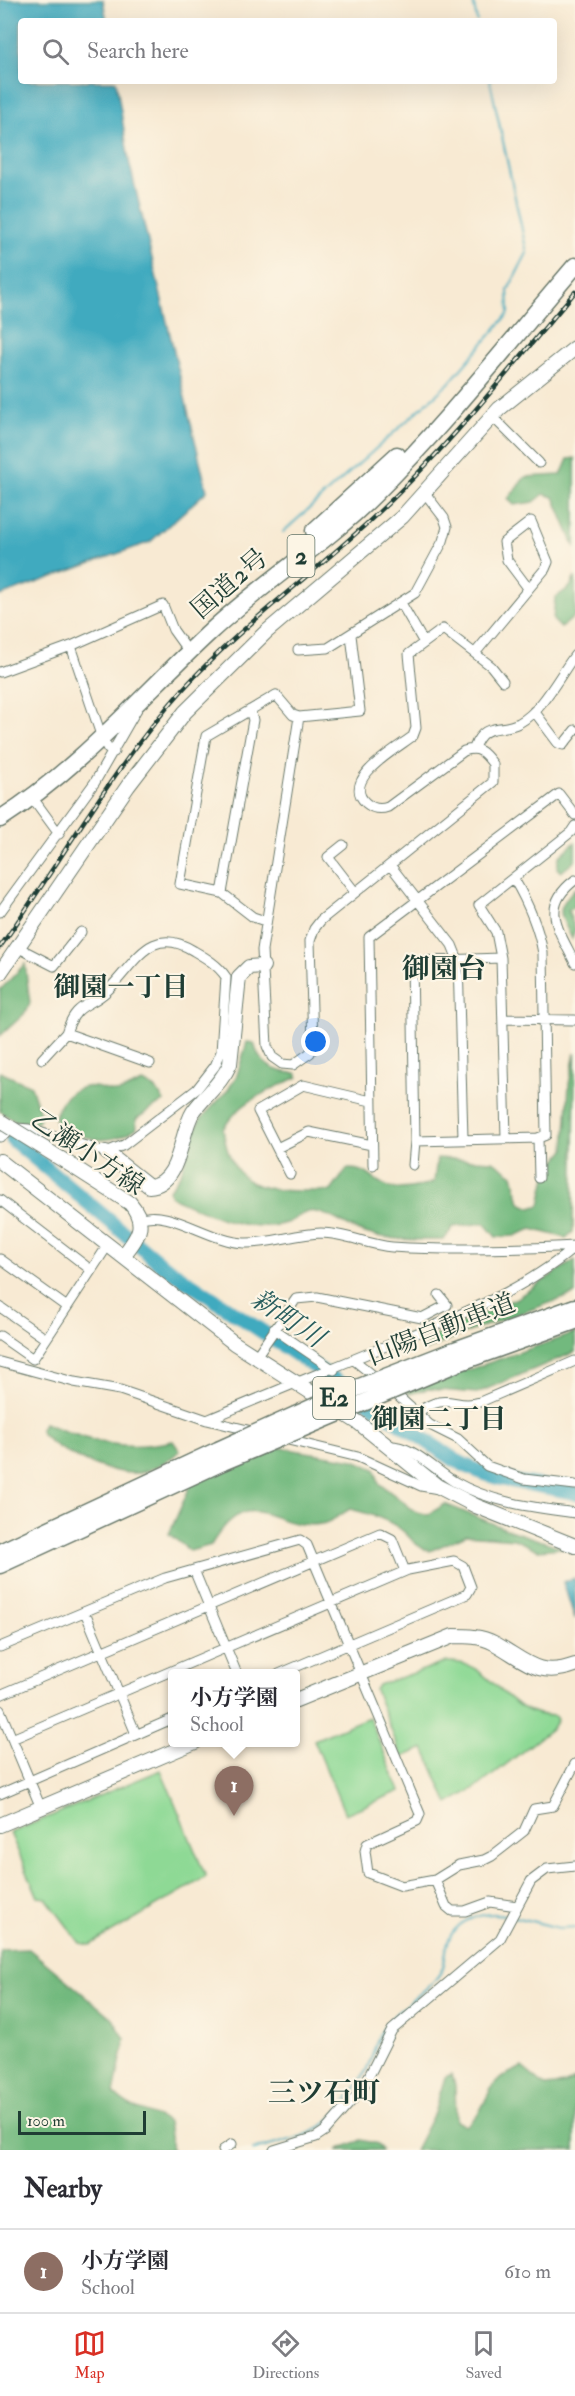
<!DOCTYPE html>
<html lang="en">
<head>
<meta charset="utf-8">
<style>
  body { margin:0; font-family:"IM FELL Double Pica","Noto Serif JP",serif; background:#f2f2f3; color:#2b2b33 }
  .scale { position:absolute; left:18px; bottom:15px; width:128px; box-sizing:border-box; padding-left:6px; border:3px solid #1f3d34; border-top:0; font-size:16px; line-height:21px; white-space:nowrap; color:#1f3d34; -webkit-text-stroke:4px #fcf5e5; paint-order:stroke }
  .you { position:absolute; left:316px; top:1042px; width:21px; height:21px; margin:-15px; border:4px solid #fff; border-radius:50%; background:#1a73e8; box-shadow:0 0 0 9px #1a73e833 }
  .badge { display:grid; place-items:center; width:39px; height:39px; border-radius:50%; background:#d93025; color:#fff; font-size:20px; font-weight:700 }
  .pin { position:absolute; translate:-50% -50px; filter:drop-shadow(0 2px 3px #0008) }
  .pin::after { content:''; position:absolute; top:32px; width:21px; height:18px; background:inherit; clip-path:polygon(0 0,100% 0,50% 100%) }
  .popup { position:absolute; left:168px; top:1669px; width:132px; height:78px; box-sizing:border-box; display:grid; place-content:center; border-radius:6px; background:#fff; filter:drop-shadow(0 2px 4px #0005); font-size:20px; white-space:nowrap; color:#7c7c81 }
  .popup b { font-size:22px; color:#2b2b33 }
  .popup::after { content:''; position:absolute; left:50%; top:100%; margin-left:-12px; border:12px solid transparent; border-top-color:#fff }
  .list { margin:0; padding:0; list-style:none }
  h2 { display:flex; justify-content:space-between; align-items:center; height:78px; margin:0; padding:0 24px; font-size:26px }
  h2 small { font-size:20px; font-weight:400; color:#7c7c81 }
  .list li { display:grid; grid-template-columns:39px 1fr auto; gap:18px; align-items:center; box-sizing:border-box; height:84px; padding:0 24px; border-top:2px solid #e1e1e2 }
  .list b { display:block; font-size:22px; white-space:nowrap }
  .list p { margin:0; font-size:20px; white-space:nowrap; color:#7c7c81 }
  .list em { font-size:20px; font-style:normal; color:#7c7c81 }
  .icon { flex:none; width:33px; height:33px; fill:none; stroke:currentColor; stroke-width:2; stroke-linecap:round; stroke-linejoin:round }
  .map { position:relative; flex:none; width:575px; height:2150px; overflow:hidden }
  .search { position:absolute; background:#fff; box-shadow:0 6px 24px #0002; left:18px; right:18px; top:18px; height:66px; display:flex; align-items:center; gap:15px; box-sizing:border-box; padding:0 21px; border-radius:6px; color:#7c7c81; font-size:22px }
  .sheet { height:162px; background:#fff }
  nav { display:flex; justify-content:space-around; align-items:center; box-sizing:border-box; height:84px; border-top:2px solid #e1e1e2; background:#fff; font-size:16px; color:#7c7c81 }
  nav a { display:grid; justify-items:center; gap:3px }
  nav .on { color:#d93025 }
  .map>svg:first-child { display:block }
</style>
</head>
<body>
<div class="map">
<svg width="575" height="2150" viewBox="0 0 575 2150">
  <rect width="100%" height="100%" fill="#fcf5e5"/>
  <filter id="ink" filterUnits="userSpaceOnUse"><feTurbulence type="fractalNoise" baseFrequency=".0167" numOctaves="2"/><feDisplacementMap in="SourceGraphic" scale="12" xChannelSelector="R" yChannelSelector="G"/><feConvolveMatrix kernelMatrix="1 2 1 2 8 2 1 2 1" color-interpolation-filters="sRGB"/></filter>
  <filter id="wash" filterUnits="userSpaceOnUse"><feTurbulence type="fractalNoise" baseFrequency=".008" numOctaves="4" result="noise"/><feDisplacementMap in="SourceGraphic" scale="24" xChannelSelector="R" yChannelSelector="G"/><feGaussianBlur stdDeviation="1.35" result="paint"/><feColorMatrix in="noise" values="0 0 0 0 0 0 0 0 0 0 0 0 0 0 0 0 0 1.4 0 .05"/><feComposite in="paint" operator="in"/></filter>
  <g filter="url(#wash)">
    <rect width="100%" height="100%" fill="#f8ead3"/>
    <path fill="#8ed995" stroke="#568b64" stroke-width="1.5" d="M447,1662C493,1659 501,1716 555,1716L557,1720L552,1728L480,1785L448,1804L424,1748L402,1757L375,1690L378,1685Z
      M369,1717L400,1791L345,1814L314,1740Z
      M161,1770L206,1877L90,1945L80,1943L46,1898L38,1897L10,1833Z"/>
    <path fill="#72b97e" stroke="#487b59" stroke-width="1.5" d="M575,458V548L554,497L544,494L534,502L514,505L508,499L525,477L561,475L568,459Z
      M575,577V616L561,628L553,620L555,598L570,587Z
      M575,842V861L561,872L557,868L559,857Z
      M575,888V907L568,910L575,929L572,939C560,913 554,911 575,888Z
      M25,964L30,1003L24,1014L0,1036V990Z
      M247,1042L254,1043C259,1064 275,1073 296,1073L298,1077C268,1091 241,1100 223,1129C232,1199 275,1190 331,1191L347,1169C370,1169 367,1177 386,1186C400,1192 420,1187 434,1182L437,1158L493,1161L513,1175L520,1203L531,1208L540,1205L547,1172L565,1150L569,1084L575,1053L573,1232L566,1238L532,1229L514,1236L496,1237L484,1223L453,1227L444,1240C417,1240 388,1241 362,1232C347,1227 331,1214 316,1212C304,1209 296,1220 286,1223C249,1234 208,1214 176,1199L170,1195L169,1190L181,1173L199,1121L228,1090L237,1075Z
      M0,1072L31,1086L41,1116L37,1123L16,1122L0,1111Z
      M143,1082L156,1089L164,1101L136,1119L137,1128C109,1148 87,1138 57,1128C50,1110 67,1090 85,1087C96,1084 106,1092 117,1092C124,1092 136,1084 143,1082Z
      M575,1260V1294L462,1334L424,1351L432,1337L517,1298Z
      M575,1333V1352L477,1393L428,1389L409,1394L407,1391L462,1369L468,1370Z
      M44,1423C91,1442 123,1452 173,1441L180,1451C169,1460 156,1468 143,1472C119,1479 53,1452 40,1431Z
      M270,1446L354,1460L375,1469L379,1483L416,1512L428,1515L445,1504L506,1529L563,1548L538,1550L514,1539L466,1535L430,1551C412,1545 413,1538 399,1528C385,1518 367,1513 350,1509C341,1514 330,1523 321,1524C270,1532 252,1479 211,1545L190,1551L169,1534L191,1484Z
      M29,1949L113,2019L125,2039L114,2093C130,2111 147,2110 168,2122L172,2150H0V1950Z
      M522,2067L545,2086L566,2084L575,2079V2150H415L434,2113L445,2077L452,2074L455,2086L456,2121L465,2126C488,2110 483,2093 500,2079C505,2074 515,2071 522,2067Z
      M361,2140L378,2144L382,2150H337Z"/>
    <path fill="#40aabf" stroke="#30747a" stroke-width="1.5" d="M0,0H103L107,21H21V81H116L129,161L207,491L150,542L0,596Z
      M575,1578V1619L563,1582Z"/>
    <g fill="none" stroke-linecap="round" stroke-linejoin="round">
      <path stroke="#40aabf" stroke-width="2" d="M473,0L477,21
        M283,532L449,383L509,313L508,290L527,253L490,81
        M515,1917L559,1928L575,1927
        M253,2150C269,2146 306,2137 318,2129C338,2117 356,2089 367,2069C373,2057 375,2042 382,2031C395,2009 419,1998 435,1980C448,1965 443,1957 448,1942C456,1918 487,1910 509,1916"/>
      <path stroke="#40aabf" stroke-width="15" d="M13,1140L161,1264L455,1460C500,1485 528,1481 575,1493"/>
    </g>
  </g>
  <g filter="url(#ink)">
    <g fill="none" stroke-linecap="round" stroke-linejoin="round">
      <g stroke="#6b7a6c" stroke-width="11">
        <path id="street" d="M492,416L539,463
          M401,603L423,641
          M71,646L102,738L108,749L114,752
          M298,650L328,648L415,593L443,541L447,527L444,518L425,493
          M476,652L545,569L548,562L531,521L504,542L507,560L528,588
          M0,672L71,646L163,605L173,630L183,644
          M534,711L558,743L563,745L575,730
          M299,717L262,950L267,1046L272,1057L282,1064L293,1065L310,1053L313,1045L310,941L314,929L321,920L493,782V764C484,752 479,746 464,751L388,807C380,810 373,809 366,803C340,780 396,749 413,736L416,728L409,654L443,629L491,666L503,681
          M474,748C484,721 499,733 519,723C543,710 559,676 575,655
          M32,797L59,834
          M343,845L328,857L355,892
          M390,865L452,945L458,960L463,1138
          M575,880C539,907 559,930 575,963
          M222,893L253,720L250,710
          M0,912L95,782L137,709
          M265,921L253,917L222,893L180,884L206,736L276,695L293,715L299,717L360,711L351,635
          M19,948L54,966L81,932
          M503,1019L575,1020
          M42,1059L66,1033
          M0,1137L17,1128L29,1129L106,1152L124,1145L197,1089L215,1066L221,1052L226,977C218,965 206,958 194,951C151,924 137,961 109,989C89,1009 77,1000 66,1033L150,1063
          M506,1137L501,958L496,932L479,905L571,832L575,826
          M538,1138L539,1178
          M415,1141L538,1138L546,1135L543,953C538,925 528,903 514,879
          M277,1148L309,1132L372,1145
          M373,1165L369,937L559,794L575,815
          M413,1165L415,1141L412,961L501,958
          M290,1174L258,1111L303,1085L371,1101
          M0,1200L91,1270
          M140,1219C167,1207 211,1242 244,1243C270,1244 294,1234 321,1233C345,1233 368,1245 392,1247C452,1251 515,1249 575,1246
          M0,1259L67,1307
          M0,1307L46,1339
          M274,1329L334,1370
          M0,1336L33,1359L108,1245
          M255,1358L296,1299L317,1297L422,1318L447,1305L439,1295
          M354,1360L380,1381
          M0,1362L74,1382L120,1390L207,1420L256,1432
          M391,1390L430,1425L458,1439L487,1466L524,1479L575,1485
          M417,1413C447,1390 455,1410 480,1402L575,1361
          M207,1420C275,1391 343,1364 410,1336C468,1311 527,1288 575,1247
          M284,1439L358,1457L421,1486L439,1489
          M386,1446C411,1443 434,1470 455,1482C492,1503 533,1507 575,1513
          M194,1570L237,1674
          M85,1612L136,1734
          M0,1647L165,1578L300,1540L307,1545L420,1814L417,1821L367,1844L365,1851L368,1873L402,1886L435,1880L459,1865L484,1860L492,1856L524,1831L534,1809L553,1806L575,1764
          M0,1695L380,1533L392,1539L405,1571
          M0,1710L41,1808
          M12,1739L408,1570L454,1561L463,1566L471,1587L467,1594L279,1674
          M0,1794L172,1719
          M435,1880L446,1906L452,1911H465L490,1902L517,1906
          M223,2150L232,2144
          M274,2150L316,2137L325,2131L363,2088L392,2030L500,1939L531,1881L547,1869L575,1866"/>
      </g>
      <g stroke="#6b7a6c" stroke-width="16">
        <path id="secondary" d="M0,973L128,786L185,712L265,633L402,517L499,409L575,348
          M106,1152L149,1186C181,1185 180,1132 193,1112C205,1095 221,1084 230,1064L239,977L249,967L263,966
          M0,1161L234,1343L359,1423L437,1486L476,1506L575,1546
          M66,1162L130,1203C148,1224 138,1237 123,1256
          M296,1700L453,1636C467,1636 481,1636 494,1643C524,1659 537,1679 575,1665
          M0,1825L195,1742"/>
      </g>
      <g stroke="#6b7a6c" stroke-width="19">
        <path id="highway" d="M314,531L397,455
          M0,819C80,768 141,696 210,632C262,583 324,545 374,495C446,424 509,343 575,266
          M452,1351L575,1307
          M458,1363L575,1321
          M0,1552L218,1450
          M0,1565L223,1462"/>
      </g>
      <use href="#street" stroke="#fff" stroke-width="9"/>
      <use href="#secondary" stroke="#fff" stroke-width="14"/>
      <use href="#highway" stroke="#fff" stroke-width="16"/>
      <g stroke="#1f3d34" stroke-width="4.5">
        <path id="rail" d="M0,947C61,861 113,767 184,688C243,623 316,573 379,512C450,445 512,366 575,292"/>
      </g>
      <use href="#rail" stroke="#fcf5e5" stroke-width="2" stroke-dasharray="7" stroke-linecap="butt"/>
      <g stroke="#6b7a6c" stroke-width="16" stroke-linecap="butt">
        <path id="secondary-bridge" d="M0,1121L66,1162"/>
      </g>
      <g stroke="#6b7a6c" stroke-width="19" stroke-linecap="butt">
        <path id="highway-bridge" d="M218,1450L344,1393L452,1351
          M223,1462L458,1363"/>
      </g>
      <use href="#secondary-bridge" stroke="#fff" stroke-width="14"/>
      <use href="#highway-bridge" stroke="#fff" stroke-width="16"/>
    </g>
  </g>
  <g text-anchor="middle" stroke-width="4.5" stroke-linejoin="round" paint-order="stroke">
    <g fill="#fcf5e5" stroke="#617469" stroke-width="1.5">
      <rect x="287.5" y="535" width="27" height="42" rx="4.5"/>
      <rect x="313" y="1377" width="42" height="42" rx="4.5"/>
    </g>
    <g font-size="24" font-weight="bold" fill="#1f3d34">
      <text x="301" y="564">2</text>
      <text x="334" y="1406">E2</text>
    </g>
    <g font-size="26" fill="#1f3d34" stroke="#fcf5e5">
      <text transform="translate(229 583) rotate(-41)" y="9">国道2号</text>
      <text transform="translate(88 1152) rotate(34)" y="9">乙瀬小方線</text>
      <text transform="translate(441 1329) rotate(-21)" y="9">山陽自動車道</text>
    </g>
    <g font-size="27" font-weight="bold" fill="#1f3d34" stroke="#fcf5e5">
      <text x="121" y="996">御園一丁目</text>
      <text x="439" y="1428">御園二丁目</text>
    </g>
    <g font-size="27" font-style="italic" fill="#295e5e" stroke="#fcf5e5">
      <text transform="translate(288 1318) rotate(34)" y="9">新町川</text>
    </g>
    <g font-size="28" font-weight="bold" fill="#1f3d34" stroke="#fcf5e5">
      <text x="444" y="978">御園台</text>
      <text x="324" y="2102">三ツ石町</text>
    </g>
  </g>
</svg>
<div class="scale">100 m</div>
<div class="you"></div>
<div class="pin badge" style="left:234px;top:1816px;background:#8d6e63">1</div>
<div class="popup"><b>小方学園</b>School</div>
<div class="search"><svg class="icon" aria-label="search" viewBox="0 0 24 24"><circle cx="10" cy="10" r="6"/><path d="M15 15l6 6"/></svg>Search here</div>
</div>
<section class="sheet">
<h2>Nearby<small></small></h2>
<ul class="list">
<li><span class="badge" style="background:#8d6e63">1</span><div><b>小方学園</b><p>School</p></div><em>610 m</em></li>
</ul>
</section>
<nav>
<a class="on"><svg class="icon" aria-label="map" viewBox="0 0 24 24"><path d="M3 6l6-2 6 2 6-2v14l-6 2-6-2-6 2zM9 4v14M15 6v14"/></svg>Map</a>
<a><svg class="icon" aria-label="directions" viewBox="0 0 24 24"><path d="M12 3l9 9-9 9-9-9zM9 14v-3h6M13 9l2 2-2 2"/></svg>Directions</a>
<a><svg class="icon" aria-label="saved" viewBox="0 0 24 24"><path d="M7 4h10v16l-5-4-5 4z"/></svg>Saved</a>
</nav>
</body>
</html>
